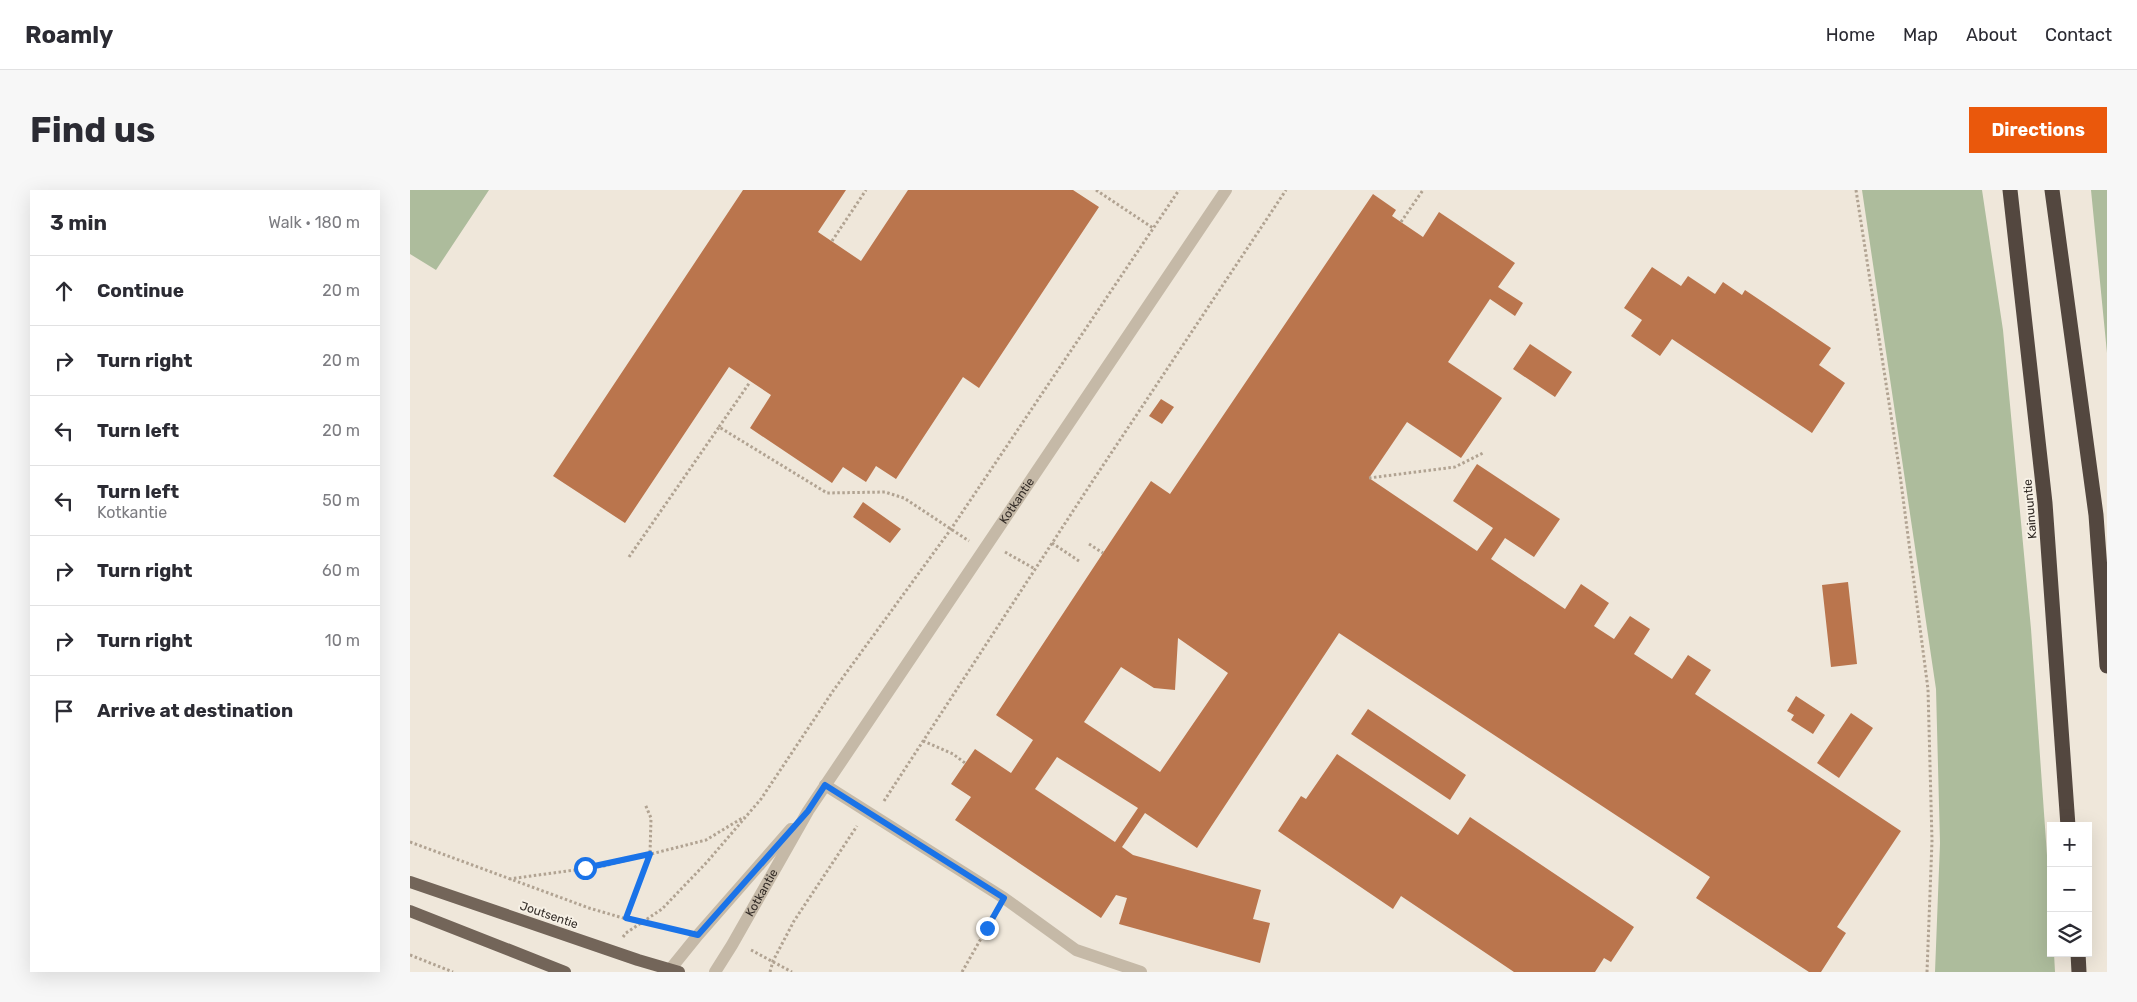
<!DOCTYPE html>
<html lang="en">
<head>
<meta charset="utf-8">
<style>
  body { margin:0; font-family:Rubik,sans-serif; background:#f7f7f7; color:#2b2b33 }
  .controls { position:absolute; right:15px; bottom:15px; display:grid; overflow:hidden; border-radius:0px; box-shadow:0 5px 20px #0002 }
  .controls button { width:45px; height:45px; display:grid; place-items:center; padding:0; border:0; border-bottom:1px solid #e1e1e2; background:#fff; color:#2b2b33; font:25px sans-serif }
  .stop { position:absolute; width:15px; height:15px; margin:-11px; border:4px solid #1a73e8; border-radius:50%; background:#fff }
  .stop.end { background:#1a73e8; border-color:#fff; box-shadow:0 1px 5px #0008 }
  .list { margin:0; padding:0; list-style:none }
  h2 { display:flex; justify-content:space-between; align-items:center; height:65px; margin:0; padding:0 20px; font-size:21px }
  h2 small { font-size:16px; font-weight:400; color:#7c7c81 }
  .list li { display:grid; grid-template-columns:32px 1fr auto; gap:15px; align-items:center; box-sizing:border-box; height:70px; padding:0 20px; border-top:1px solid #e1e1e2 }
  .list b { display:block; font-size:19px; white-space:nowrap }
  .list p { margin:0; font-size:16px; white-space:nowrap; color:#7c7c81 }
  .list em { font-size:16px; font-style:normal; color:#7c7c81 }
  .icon { flex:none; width:28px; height:28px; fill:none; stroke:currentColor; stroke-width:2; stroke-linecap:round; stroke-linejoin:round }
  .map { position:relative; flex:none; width:1697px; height:782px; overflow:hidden; border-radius:0px }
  header { display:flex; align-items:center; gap:30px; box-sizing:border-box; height:70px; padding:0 25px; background:#fff; border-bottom:1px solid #e1e1e2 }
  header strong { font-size:24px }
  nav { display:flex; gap:28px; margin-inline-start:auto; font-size:18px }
  .intro { display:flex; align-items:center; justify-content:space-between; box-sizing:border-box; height:120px; padding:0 30px }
  h1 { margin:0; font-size:35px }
  .button { padding:12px 22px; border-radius:0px; background:#ea580c; color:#fff; font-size:18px; font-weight:700 }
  main { display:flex; gap:30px; padding:0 30px }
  aside { flex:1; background:#fff; border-radius:0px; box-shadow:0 5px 20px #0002 }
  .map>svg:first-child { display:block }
</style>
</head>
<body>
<header>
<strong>Roamly</strong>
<nav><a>Home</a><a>Map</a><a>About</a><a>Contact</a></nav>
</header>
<div class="intro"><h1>Find us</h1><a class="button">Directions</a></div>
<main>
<aside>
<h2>3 min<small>Walk · 180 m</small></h2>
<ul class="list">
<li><svg class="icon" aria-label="ahead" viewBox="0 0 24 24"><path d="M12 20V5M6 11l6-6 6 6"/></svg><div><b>Continue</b></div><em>20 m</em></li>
<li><svg class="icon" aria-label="right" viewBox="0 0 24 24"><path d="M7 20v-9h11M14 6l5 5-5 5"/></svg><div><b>Turn right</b></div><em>20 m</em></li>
<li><svg class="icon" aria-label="left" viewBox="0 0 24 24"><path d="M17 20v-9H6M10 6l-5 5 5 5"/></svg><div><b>Turn left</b></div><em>20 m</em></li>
<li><svg class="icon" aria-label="left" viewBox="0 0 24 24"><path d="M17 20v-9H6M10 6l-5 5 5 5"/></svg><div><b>Turn left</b><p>Kotkantie</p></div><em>50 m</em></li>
<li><svg class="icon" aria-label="right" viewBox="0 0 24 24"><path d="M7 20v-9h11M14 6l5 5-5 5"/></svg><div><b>Turn right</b></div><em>60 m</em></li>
<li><svg class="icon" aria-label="right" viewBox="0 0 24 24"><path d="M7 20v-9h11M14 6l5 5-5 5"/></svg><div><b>Turn right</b></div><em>10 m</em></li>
<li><svg class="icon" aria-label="arrive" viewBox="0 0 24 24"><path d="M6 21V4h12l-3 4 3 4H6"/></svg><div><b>Arrive at destination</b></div></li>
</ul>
</aside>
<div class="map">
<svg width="1697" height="782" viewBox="0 0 1697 782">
  <rect width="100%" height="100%" fill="#efe7da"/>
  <path fill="#adbc9c" d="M0,0H79L26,80L0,64Z
    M1452,0H1572L1593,140L1621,439L1641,722V763H1644L1645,782H1525L1530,653L1526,499Z
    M1681,0H1697V163Z"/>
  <path fill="#ba754d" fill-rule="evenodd" d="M333,0H436L408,42L451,71L498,0H663L689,17L569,198L553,187L486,289L466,276L456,292L433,277L422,293L340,238L361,205L319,177L215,333L143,286Z
    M963,4L986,20L982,26L1013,47L1029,22L1105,73L1088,97L1113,113L1105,126L1080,109L1038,172L1092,208L1051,268L997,232L959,288L1067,361L1083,338L1043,311L1067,274L1150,329L1124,367L1095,348L1081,369L1155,419L1171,394L1199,413L1184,436L1204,449L1220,426L1240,439L1224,464L1262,489L1278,465L1301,480L1285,504L1491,641L1427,737L1436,743L1411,782H1399L1286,708L1300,687L929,443L787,658L735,623L712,657L723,665L851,700L843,729L860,733L850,773L709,734L717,708L706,705L691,728L545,630L561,607L541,594L565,559L601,583L623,550L586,525L693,363L741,291L760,304ZM768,448L818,483L750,582L674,532L711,477L744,498L765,500ZM647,567L728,618L705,652L625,599Z
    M1242,77L1271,96L1278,86L1305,104L1313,92L1332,105L1335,100L1421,158L1409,175L1435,193L1402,243L1262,149L1250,166L1221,146L1232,130L1214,118Z
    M1120,154L1162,182L1145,207L1103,179Z
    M751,209L764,217L752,234L739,226Z
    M453,312L491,339L480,353L443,327Z
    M1438,392L1447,474L1421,477L1412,395Z
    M1386,506L1415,525L1403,544L1381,530L1384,525L1377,521Z
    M958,519L1056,585L1040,610L941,544Z
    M1441,523L1463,538L1429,588L1407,573Z
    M927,564L1048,645L1060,627L1224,737L1201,772L1194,768L1185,782H1104L991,706L983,719L868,641L891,606L896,609Z"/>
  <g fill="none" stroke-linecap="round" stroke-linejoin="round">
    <path stroke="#b1a392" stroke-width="3" stroke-dasharray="2.5 2.5" stroke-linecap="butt" d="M686,0L743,38
      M1446,0L1489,277L1518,499L1522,651L1517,782
      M991,32L1013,0
      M422,51L456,0
      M309,237L340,192
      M959,288L1045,277L1073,263
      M642,353L669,371
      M679,354L693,363
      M595,362L625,379
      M219,367L309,237L417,303L475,302L494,308L559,351
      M513,551L543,564L555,573
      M474,611L680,295L876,0
      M0,652L179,718L230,733L267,739
      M99,689L194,676L296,650L334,627
      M216,728L240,664L241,628L235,614
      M213,747L216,743L252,719L297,672L351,609L423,501L541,339L769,0
      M341,760L382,782
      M0,765L43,782
      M360,782L363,771L384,731L447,636
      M552,782L585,724"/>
    <g stroke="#c5b9a7" stroke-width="12">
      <path d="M415,595L594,708L666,760L731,782"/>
      <path d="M258,782L288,745L381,639"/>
      <path id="s1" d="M305,782L322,755L398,621L816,0"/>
    </g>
    <path stroke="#736559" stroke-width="12" d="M0,692L228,770L269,782
      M0,721L155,782"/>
    <path stroke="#53473f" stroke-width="15" d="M1600,0L1635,313L1658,636
      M1642,0L1686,325L1697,476
      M1668,763L1669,782"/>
  </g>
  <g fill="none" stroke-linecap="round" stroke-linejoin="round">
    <path stroke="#1a73e8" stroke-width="6" d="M175,678L240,664L216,728L288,745L398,621L415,595L594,708L577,738"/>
  </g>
  <g text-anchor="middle" stroke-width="4" stroke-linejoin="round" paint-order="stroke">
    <g font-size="12" fill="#332c27" stroke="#f7f1e6">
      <text dy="4" stroke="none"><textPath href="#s1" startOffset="560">Kotkantie</textPath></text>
      <text transform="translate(1620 319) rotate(-95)" y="4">Kainuuntie</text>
      <text dy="4" stroke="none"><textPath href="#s1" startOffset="92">Kotkantie</textPath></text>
      <text transform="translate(139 725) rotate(19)" y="4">Joutsentie</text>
    </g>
  </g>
</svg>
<div class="controls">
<button>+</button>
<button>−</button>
<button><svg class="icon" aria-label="layers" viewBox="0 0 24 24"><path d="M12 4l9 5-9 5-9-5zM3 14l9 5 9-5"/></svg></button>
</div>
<div class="stop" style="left:175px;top:678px"></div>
<div class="stop end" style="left:577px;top:738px"></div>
</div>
</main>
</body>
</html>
